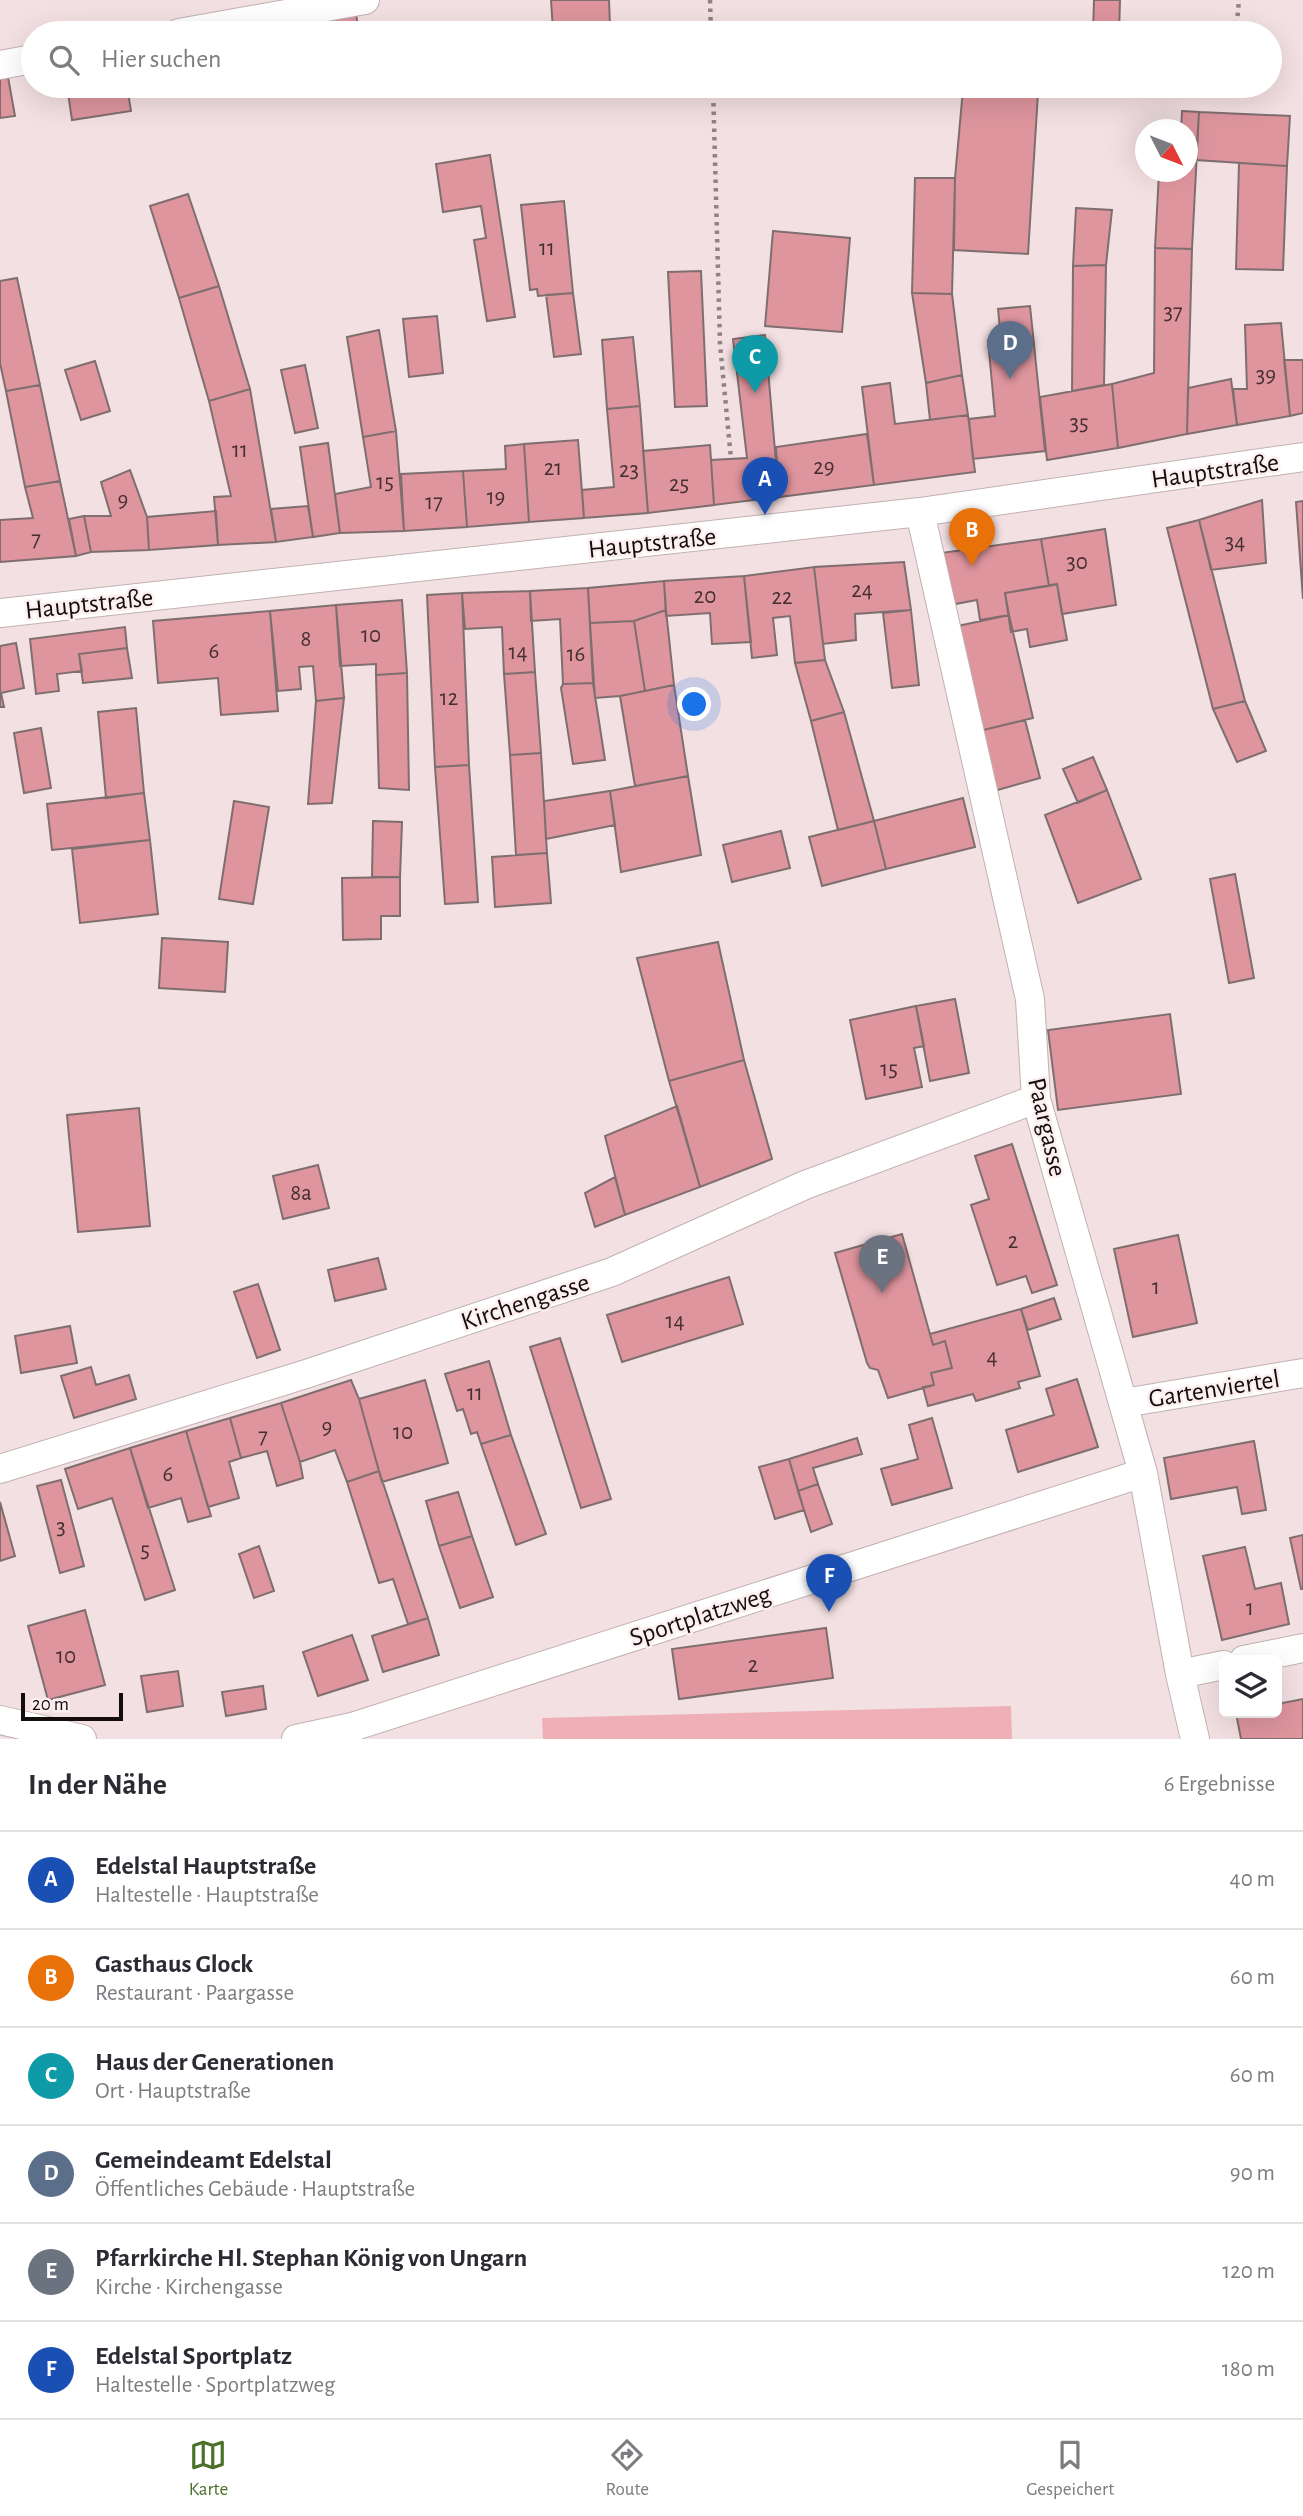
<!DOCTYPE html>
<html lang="de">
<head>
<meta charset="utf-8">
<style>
  body { margin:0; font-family:"Alegreya Sans",sans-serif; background:#f7f7f7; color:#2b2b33 }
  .controls { position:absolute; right:21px; bottom:21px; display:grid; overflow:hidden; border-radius:10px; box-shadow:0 7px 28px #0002 }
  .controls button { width:63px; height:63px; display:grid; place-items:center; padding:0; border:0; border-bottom:2px solid #e1e1e2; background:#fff; color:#2b2b33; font:35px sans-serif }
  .compass { position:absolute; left:1135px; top:119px; width:63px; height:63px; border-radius:50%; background:#fff; box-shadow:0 7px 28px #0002; rotate:132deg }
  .scale { position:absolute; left:21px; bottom:18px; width:102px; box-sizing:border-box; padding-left:7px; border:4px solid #130d0e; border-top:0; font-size:19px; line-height:24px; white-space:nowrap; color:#130d0e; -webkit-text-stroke:5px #fdeef0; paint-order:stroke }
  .you { position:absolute; left:695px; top:705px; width:24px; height:24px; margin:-18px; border:5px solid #fff; border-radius:50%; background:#1a73e8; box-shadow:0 0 0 10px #1a73e833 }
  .badge { display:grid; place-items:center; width:46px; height:46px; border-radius:50%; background:#4a702a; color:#fff; font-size:23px; font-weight:700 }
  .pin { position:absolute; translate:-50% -58px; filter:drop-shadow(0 2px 4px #0008) }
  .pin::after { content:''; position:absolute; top:37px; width:24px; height:21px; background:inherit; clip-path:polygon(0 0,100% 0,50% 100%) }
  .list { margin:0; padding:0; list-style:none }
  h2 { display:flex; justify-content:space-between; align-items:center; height:91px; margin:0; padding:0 28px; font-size:30px }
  h2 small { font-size:23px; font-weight:400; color:#7c7c81 }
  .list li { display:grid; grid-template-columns:46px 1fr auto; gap:21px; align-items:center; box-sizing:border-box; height:98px; padding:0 28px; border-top:2px solid #e1e1e2 }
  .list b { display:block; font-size:26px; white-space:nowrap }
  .list p { margin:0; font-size:23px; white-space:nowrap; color:#7c7c81 }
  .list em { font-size:23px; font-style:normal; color:#7c7c81 }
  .icon { flex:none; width:38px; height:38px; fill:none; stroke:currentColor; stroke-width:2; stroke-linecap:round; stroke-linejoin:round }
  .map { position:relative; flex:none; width:1303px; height:1739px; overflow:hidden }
  .search { position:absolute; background:#fff; box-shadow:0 7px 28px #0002; left:21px; right:21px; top:21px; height:77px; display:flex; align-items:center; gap:18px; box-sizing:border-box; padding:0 24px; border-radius:38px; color:#7c7c81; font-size:26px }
  .sheet { height:679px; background:#fff }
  nav { display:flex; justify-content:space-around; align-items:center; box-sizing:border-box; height:98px; border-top:2px solid #e1e1e2; background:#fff; font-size:19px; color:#7c7c81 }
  nav a { display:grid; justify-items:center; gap:4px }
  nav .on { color:#4a702a }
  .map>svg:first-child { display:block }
</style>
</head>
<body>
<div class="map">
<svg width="1303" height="1739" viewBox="0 0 1303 1739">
  <rect width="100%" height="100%" fill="#f3e0e2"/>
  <path fill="#efafb6" d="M1011,1706L1012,1739H543L542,1718Z"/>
  <path fill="#de959e" stroke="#7f6e70" stroke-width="2" d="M551,0H609L610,26L553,30Z
    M1094,0H1120L1119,33H1093Z
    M356,14L359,33H304L302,24Z
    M693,24L694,33H624V29Z
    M8,77L15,116L0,118V78Z
    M67,86H127L131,111L72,120Z
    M963,89L1038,93L1028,254L954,250L955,178Z
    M1182,111L1199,112L1192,249L1155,248L1159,172H1188V130H1181Z
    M1199,112L1290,116L1287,166L1196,160Z
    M490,155L515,317L487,321L474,240L486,238L481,206L443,212L436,164Z
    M1239,163L1287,166L1283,270L1236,269Z
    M915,178H955L952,294L912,293Z
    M188,194L219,286L179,298L150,206Z
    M564,201L573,293L538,296L537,289L530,290L521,205Z
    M1076,208L1112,210L1106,265L1073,266Z
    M773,231L850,238L842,332L765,326Z
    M1155,248L1192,249L1187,434L1118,448L1112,384L1154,373Z
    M1106,265L1104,385L1072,391L1073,266Z
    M701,271L707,406L675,407L668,272Z
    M17,278L40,385L6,391L0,363V281Z
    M219,286L250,389L209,401L179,298Z
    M573,293L581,354L554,357L546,295Z
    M912,293L952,294L962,375L926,383Z
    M1030,306L1045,451L973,459L969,419L995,416L988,340L1001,339L998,309Z
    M437,316L443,373L409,377L403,319Z
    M1281,323L1290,416L1237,425L1233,389H1247L1245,325Z
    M379,330L396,431L363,437L347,337Z
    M765,335L779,497L714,505L711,460L747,458L733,339Z
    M633,337L640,406L607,409L602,340Z
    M1284,360H1303V413L1290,416Z
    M95,361L110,411L81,420L65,370Z
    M305,365L318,428L295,433L281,370Z
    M962,375L968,415L930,420L926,383Z
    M1231,379L1237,425L1187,434L1188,388Z
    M890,383L895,424L968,415L975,472L874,485L862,387Z
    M1112,384L1118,448L1047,460L1040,397Z
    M40,385L60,481L25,487L6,391Z
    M250,389L276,542L218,545L214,497L231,496L209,401Z
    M640,406L648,513L584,518L582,490L614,487L607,409Z
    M396,431L404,531L340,533L335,494L371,487L363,437Z
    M867,434L874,485L779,497L776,447Z
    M578,440L584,518L529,522L524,444Z
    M328,443L340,533L313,537L300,447Z
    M524,444L529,522L467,527L463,471L506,469L505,446Z
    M710,445L714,505L648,513L643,451Z
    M130,470L147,517L149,550L91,552L84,516H111L101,482Z
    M463,471L467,527L404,531L401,474Z
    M60,481L76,556L0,562V520L33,518L25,487Z
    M1262,500L1266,563L1211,570L1199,520Z
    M1303,501V599L1296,502Z
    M308,506L313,537L276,542L271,509Z
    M216,511L218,545L149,550L147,517Z
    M84,516L91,552L76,556L69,519Z
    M1199,520L1245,701L1213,709L1167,528Z
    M1105,529L1116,605L1062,614L1057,584L1049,586L1041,539Z
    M1041,539L1049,586L1005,593L1009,615L980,620L977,600L950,605L941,553Z
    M904,562L911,610L855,614L856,640L823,644L814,567Z
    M814,567L825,660L795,663L790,616L773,618L777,655L752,658L744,576Z
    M744,576L751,642L712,644L710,613L666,616L664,581Z
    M664,581L666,610L634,621L590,623L588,588Z
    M1057,584L1067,640L1030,647L1027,629L1011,632L1005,593Z
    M588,588L593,683L563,684L560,619L531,621L530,591Z
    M530,591L535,672L504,674L502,627L465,629L462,593Z
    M462,593L469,765L435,767L427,595Z
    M402,600L407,673L376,675V664L340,666L336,605Z
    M336,605L344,698L316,701L313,666L299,667L301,689L278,691L270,611Z
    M666,610L674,685L645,691L634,621Z
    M911,610L919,685L892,688L883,613Z
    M270,611L278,711L221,715L218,678L158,683L153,621Z
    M1009,615L1033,718L979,731L953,627Z
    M634,621L645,691L620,696L595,698L590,623Z
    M125,627L127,648L79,654L82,671L57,674L59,691L36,694L30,639Z
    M16,643L24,688L1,693L4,707H0V646Z
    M127,648L132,678L83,683L79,654Z
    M825,660L844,712L811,721L795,663Z
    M535,672L541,753L510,755L504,674Z
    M407,673L409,790L379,788L376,675Z
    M593,683L605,760L573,764L561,688L563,684Z
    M674,685L688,776L635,786L620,696Z
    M344,698L332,803L308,804L316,701Z
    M1245,701L1266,751L1237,762L1213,709Z
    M136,708L144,793L106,798L98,712Z
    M844,712L874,821L838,830L811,721Z
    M1025,720L1040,778L994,791L979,731Z
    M41,728L51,788L24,793L14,733Z
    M541,753L547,853L516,855L510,755Z
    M1093,757L1107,790L1078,803L1063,769Z
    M469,765L478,902L445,904L435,767Z
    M688,776L701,855L621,872L610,791Z
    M1107,790L1141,879L1078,903L1045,815Z
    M610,791L615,825L546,839L544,801Z
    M144,793L150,840L52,850L47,804Z
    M963,798L975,847L886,869L874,821Z
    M234,801L269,807L253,904L219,899Z
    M373,821L402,822L400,877H372Z
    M874,821L886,869L822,886L809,837Z
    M781,831L790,868L732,882L723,845Z
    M150,840L158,914L80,923L72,849Z
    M547,853L551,903L495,907L492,857Z
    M1235,874L1254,978L1229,983L1210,879Z
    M400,877V916H381V939L343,940L342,878Z
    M162,938L228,942L225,992L159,988Z
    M718,942L744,1060L669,1081L637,958Z
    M955,999L969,1073L930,1081L916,1006Z
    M916,1006L924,1046L914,1048L922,1087L866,1099L850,1020Z
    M1170,1014L1181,1094L1058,1110L1048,1030Z
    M744,1060L772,1159L700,1187L669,1081Z
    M677,1106L700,1187L625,1215L605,1136Z
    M139,1108L150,1226L78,1232L67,1115Z
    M1012,1144L1057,1285L1032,1293L1026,1276L997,1285L971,1205L989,1199L975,1156Z
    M318,1165L329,1208L283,1219L273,1176Z
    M615,1177L625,1215L595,1227L585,1193Z
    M902,1234L933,1345L945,1341L952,1368L931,1373L934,1385L888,1398L878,1370L870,1368L867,1363L835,1253Z
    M1178,1235L1197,1323L1133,1337L1114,1249Z
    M378,1258L386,1289L335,1301L328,1270Z
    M729,1277L743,1324L622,1362L607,1315Z
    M258,1284L280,1350L257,1358L234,1292Z
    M1054,1298L1061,1319L1028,1330L1021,1309Z
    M1021,1309L1040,1376L1018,1382L1020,1388L976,1401L973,1394L928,1406L923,1387L934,1385L931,1373L952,1368L945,1341L933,1345L930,1334Z
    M70,1326L77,1363L21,1373L15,1336Z
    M560,1338L611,1499L581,1508L530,1347Z
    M489,1361L511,1435L481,1444L477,1432L471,1434L463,1409L457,1411L445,1374Z
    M91,1367L96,1385L129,1375L136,1399L74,1418L61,1376Z
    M1077,1379L1098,1447L1018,1472L1006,1430L1054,1415L1046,1389Z
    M351,1380L359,1399L379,1471L347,1482L335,1450L300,1462L281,1403Z
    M425,1380L448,1463L382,1482L359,1399Z
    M281,1403L300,1462L303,1478L277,1486L267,1451L241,1458L230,1418Z
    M230,1418L241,1458L229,1462L239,1498L208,1507L186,1431Z
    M932,1418L952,1488L892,1505L881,1469L918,1459L909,1425Z
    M186,1431L211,1516L188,1522L181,1498L148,1508L130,1448Z
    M511,1435L546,1534L516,1545L481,1444Z
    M857,1438L862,1454L813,1468L818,1484L798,1491L789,1459Z
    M1254,1441L1266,1510L1242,1514L1237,1487L1171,1499L1164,1458Z
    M130,1448L175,1590L145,1600L112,1498L78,1509L65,1469Z
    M789,1459L804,1510L775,1519L759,1467Z
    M379,1471L428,1618L408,1624L393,1579L379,1583L347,1482Z
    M61,1480L84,1566L60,1573L37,1486Z
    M818,1484L832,1524L811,1532L798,1491Z
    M458,1492L472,1536L439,1546L426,1501Z
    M0,1502L15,1556L0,1561Z
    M1303,1535V1589H1301L1290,1538Z
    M472,1536L493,1597L460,1608L439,1546Z
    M259,1546L274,1591L254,1598L239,1554Z
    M1245,1547L1255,1589L1281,1583L1289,1624L1222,1640L1203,1556Z
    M85,1610L105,1685L48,1700L28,1626Z
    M428,1618L439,1655L383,1672L372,1636Z
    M826,1628L833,1678L679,1699L672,1649Z
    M352,1635L368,1680L318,1696L303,1652Z
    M178,1671L183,1706L147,1712L141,1676Z
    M263,1686L266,1709L226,1716L222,1692Z
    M1303,1699V1739H1241L1236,1713H1277V1704Z"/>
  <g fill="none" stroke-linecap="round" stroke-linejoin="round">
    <g stroke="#c2b1b2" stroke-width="30">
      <path id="street" d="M179,33L365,0
        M0,65L33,59
        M920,512L1030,999L1036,1099L1143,1473L1180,1674L1195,1739
        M0,613L920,512L1303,457
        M1124,1403L1303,1373
        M0,1469L306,1374L612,1272L805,1185L1036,1099
        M1244,1660L1303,1648
        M1180,1674L1224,1665
        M0,1720L82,1739
        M296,1739L352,1727L1143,1473"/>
    </g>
    <path stroke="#908384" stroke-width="4.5" stroke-dasharray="3.5 5" stroke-linecap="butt" d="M710,0L711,33
      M1236,33L1239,0
      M713,86L720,344L731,459
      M1231,89L1232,86"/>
    <use href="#street" stroke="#fff" stroke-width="28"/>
  </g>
  <g text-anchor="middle" stroke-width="5" stroke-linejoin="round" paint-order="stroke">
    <g font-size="23" fill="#462f32">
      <text x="547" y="255">11</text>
      <text x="1173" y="319">37</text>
      <text x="1266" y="382">39</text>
      <text x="1079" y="430">35</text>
      <text x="240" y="457">11</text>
      <text x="824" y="474">29</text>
      <text x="553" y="475">21</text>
      <text x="629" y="477">23</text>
      <text x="385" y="489">15</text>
      <text x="679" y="491">25</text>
      <text x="496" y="504">19</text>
      <text x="123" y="507">9</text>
      <text x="434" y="509">17</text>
      <text x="36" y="546">7</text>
      <text x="1235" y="549">34</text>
      <text x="1077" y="569">30</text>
      <text x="862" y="597">24</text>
      <text x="705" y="603">20</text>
      <text x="782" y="604">22</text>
      <text x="371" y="642">10</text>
      <text x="306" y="646">8</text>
      <text x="214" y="658">6</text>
      <text x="518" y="659">14</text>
      <text x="576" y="661">16</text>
      <text x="449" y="705">12</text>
      <text x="889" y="1076">15</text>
      <text x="301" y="1200">8a</text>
      <text x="1013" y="1248">2</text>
      <text x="1156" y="1294">1</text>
      <text x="675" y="1328">14</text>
      <text x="992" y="1364">4</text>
      <text x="475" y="1400">11</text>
      <text x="327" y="1434">9</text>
      <text x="403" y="1439">10</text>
      <text x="263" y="1443">7</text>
      <text x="168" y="1481">6</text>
      <text x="61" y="1534">3</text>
      <text x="145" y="1557">5</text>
      <text x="1250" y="1615">1</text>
      <text x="66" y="1663">10</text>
      <text x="753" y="1672">2</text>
    </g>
    <g font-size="26" fill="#130d0e" stroke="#fdeef0">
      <text transform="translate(1215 470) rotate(-8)" y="9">Hauptstraße</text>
      <text transform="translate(652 542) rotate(-6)" y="9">Hauptstraße</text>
      <text transform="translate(89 603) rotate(-6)" y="9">Hauptstraße</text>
      <text transform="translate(1048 1127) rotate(77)" y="9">Paargasse</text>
      <text transform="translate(525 1301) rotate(-18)" y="9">Kirchengasse</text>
      <text transform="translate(1214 1388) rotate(-9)" y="9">Gartenviertel</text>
      <text transform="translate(700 1615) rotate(-18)" y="9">Sportplatzweg</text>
    </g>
  </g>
</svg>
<div class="controls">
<button><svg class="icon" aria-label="layers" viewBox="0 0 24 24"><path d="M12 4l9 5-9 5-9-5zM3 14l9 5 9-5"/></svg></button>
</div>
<svg class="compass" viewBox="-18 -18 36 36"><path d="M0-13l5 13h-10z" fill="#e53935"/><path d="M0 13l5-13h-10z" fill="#7c7c81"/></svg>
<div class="scale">20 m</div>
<div class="you"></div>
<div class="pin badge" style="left:765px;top:515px;background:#1a4fb4">A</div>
<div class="pin badge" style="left:972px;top:566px;background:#e8710a">B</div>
<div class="pin badge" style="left:755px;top:393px;background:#0f9aa8">C</div>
<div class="pin badge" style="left:1010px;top:379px;background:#5c6f8a">D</div>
<div class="pin badge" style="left:882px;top:1293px;background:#6b7280">E</div>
<div class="pin badge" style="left:829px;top:1612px;background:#1a4fb4">F</div>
<div class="search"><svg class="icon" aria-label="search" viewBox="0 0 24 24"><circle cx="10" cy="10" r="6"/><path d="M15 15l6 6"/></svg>Hier suchen</div>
</div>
<section class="sheet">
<h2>In der Nähe<small>6 Ergebnisse</small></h2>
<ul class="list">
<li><span class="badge" style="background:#1a4fb4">A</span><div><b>Edelstal Hauptstraße</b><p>Haltestelle · Hauptstraße</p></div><em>40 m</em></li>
<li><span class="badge" style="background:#e8710a">B</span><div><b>Gasthaus Glock</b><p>Restaurant · Paargasse</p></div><em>60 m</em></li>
<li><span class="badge" style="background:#0f9aa8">C</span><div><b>Haus der Generationen</b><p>Ort · Hauptstraße</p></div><em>60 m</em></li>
<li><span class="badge" style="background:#5c6f8a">D</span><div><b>Gemeindeamt Edelstal</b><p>Öffentliches Gebäude · Hauptstraße</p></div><em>90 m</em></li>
<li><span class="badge" style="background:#6b7280">E</span><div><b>Pfarrkirche Hl. Stephan König von Ungarn</b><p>Kirche · Kirchengasse</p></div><em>120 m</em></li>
<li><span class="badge" style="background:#1a4fb4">F</span><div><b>Edelstal Sportplatz</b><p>Haltestelle · Sportplatzweg</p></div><em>180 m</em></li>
</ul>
</section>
<nav>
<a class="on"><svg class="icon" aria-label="map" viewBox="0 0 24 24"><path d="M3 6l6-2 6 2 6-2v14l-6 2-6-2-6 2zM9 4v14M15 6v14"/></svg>Karte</a>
<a><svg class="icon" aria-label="directions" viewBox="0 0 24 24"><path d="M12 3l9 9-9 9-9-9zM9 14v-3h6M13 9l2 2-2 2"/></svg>Route</a>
<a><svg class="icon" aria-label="saved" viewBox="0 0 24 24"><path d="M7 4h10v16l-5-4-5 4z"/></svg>Gespeichert</a>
</nav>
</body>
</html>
